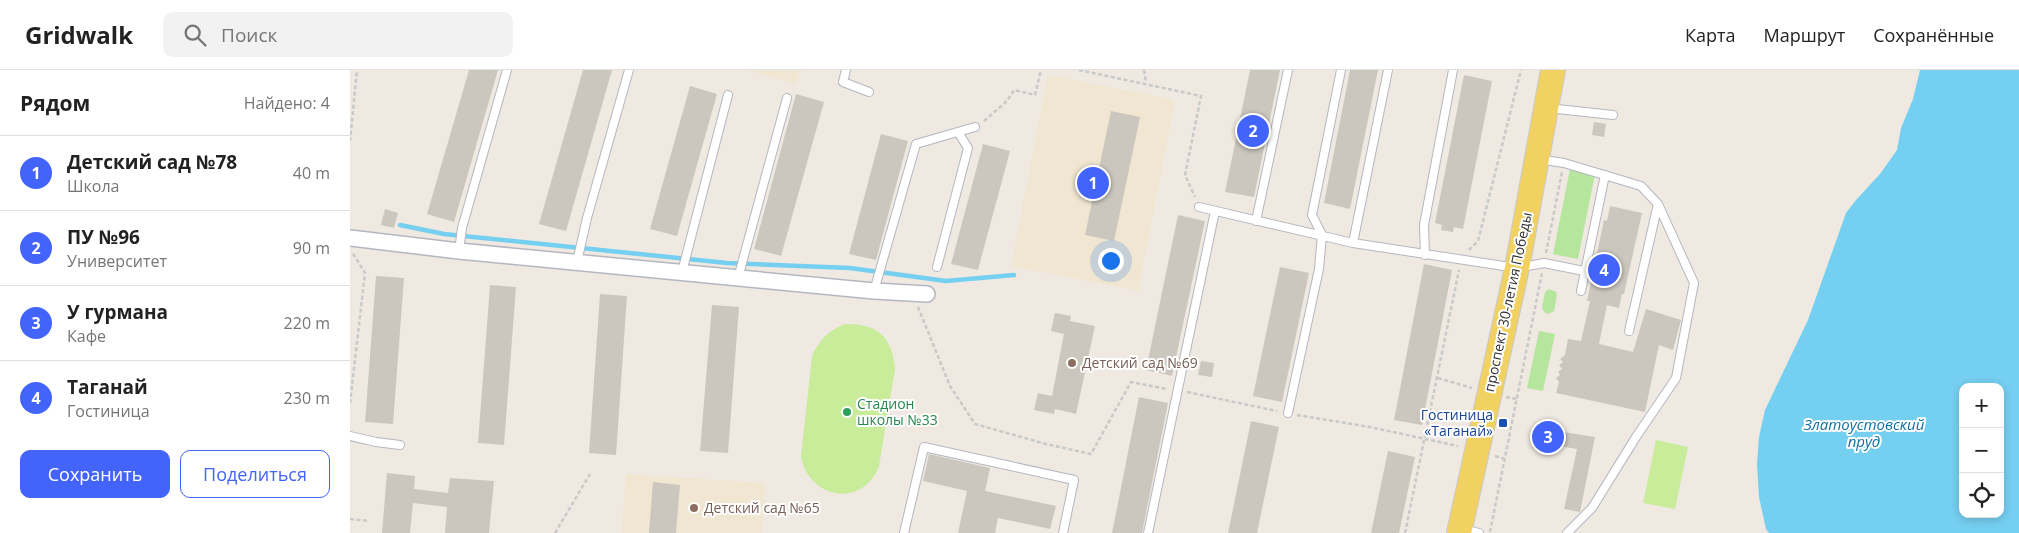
<!DOCTYPE html>
<html lang="ru">
<head>
<meta charset="utf-8">
<style>
  body { margin:0; font-family:"Open Sans",sans-serif; background:#f2f2f2; color:#222 }
  .controls { position:absolute; right:15px; bottom:15px; display:grid; overflow:hidden; border-radius:10px; box-shadow:0 2px 8px #0003 }
  .controls button { width:45px; height:45px; display:grid; place-items:center; padding:0; border:0; border-bottom:1px solid #e0e0e0; background:#fff; color:#222; font:25px sans-serif }
  .you { position:absolute; left:760px; top:190px; width:18px; height:18px; margin:-12px; border:4px solid #fff; border-radius:50%; background:#1a73e8; box-shadow:0 0 0 8px #1a73e833 }
  .badge { display:grid; place-items:center; width:32px; height:32px; border-radius:50%; background:#4264fb; color:#fff; font-size:16px; font-weight:700 }
  .pin { position:absolute; translate:-50% -50%; border:2px solid #fff; box-shadow:0 1px 5px #0006 }
  .list { margin:0; padding:0; list-style:none }
  h2 { display:flex; justify-content:space-between; align-items:center; height:65px; margin:0; padding:0 20px; font-size:21px }
  h2 small { font-size:16px; font-weight:400; color:#767676 }
  .list li { display:grid; grid-template-columns:32px 1fr auto; gap:15px; align-items:center; box-sizing:border-box; height:75px; padding:0 20px; border-top:1px solid #e0e0e0 }
  .list b { display:block; font-size:19px; white-space:nowrap }
  .list p { margin:0; font-size:16px; white-space:nowrap; color:#767676 }
  .list em { font-size:16px; font-style:normal; color:#767676 }
  .actions { display:flex; gap:10px; padding:15px 20px }
  .actions a { flex:1; padding:11px 0; border:1px solid #4264fb; border-radius:10px; text-align:center; font-size:18px; color:#4264fb }
  .actions .main { background:#4264fb; color:#fff }
  .icon { flex:none; width:28px; height:28px; fill:none; stroke:currentColor; stroke-width:2; stroke-linecap:round; stroke-linejoin:round }
  .map { position:relative; flex:none; width:1669px; height:463px; overflow:hidden }
  header { display:flex; align-items:center; gap:30px; box-sizing:border-box; height:70px; padding:0 25px; background:#fff; border-bottom:1px solid #e0e0e0 }
  header strong { font-size:24px }
  nav { display:flex; gap:28px; margin-inline-start:auto; font-size:18px }
  .search { width:350px; height:45px; background:#f2f2f2; display:flex; align-items:center; gap:12px; box-sizing:border-box; padding:0 18px; border-radius:10px; color:#767676; font-size:19px }
  main { display:flex }
  aside { flex:1; background:#fff }
  .map>svg:first-child { display:block }
</style>
</head>
<body>
<header>
<strong>Gridwalk</strong>
<div class="search"><svg class="icon" aria-label="search" viewBox="0 0 24 24"><circle cx="10" cy="10" r="6"/><path d="M15 15l6 6"/></svg>Поиск</div>
<nav><a>Карта</a><a>Маршрут</a><a>Сохранённые</a></nav>
</header>
<main>
<aside>
<h2>Рядом<small>Найдено: 4</small></h2>
<ul class="list">
<li><span class="badge">1</span><div><b>Детский сад №78</b><p>Школа</p></div><em>40 m</em></li>
<li><span class="badge">2</span><div><b>ПУ №96</b><p>Университет</p></div><em>90 m</em></li>
<li><span class="badge">3</span><div><b>У гурмана</b><p>Кафе</p></div><em>220 m</em></li>
<li><span class="badge">4</span><div><b>Таганай</b><p>Гостиница</p></div><em>230 m</em></li>
</ul>
<div class="actions"><a class="main">Сохранить</a><a>Поделиться</a></div>
</aside>
<div class="map">
<svg width="1669" height="463" viewBox="0 0 1669 463">
  <rect width="100%" height="100%" fill="#efe9e1"/>
  <path fill="#f0e6d1" d="M398,0H451L446,14Z
    M698,5L825,30L788,221L661,196Z
    M276,404L415,413L412,463H272Z"/>
  <path fill="#b6e59e" d="M1220,99L1245,104L1228,189L1203,184Z
    M1199,219L1206,222L1207,225L1204,241L1198,244L1194,242L1192,238L1195,222Z
    M1189,261L1205,264L1193,321L1177,318Z"/>
  <path fill="#c9ec9a" d="M495,254C528,254 542,266 545,299L529,396C513,439 458,429 451,386L462,286C470,269 478,261 495,254Z
    M1306,370L1338,377L1325,439L1293,433Z"/>
  <path fill="#75cff0" fill-rule="evenodd" d="M1570,0H1669V463H1419L1416,459L1409,427L1407,394L1409,367L1415,340L1458,250L1496,143L1506,130L1530,104L1547,80L1551,58L1563,29ZM1613,317H1650V444H1613Z"/>
  <g fill="none" stroke-linecap="round" stroke-linejoin="round">
    <path stroke="#75cff0" stroke-width="4.5" d="M50,155L94,164L377,193L500,198L596,211L664,205"/>
  </g>
  <path fill="#cbc7bf" d="M119,0H148L104,152L77,144Z
    M233,0H262L216,161L189,154Z
    M900,0H930L904,127L875,122Z
    M1000,0H1028L1000,139L974,133Z
    M1114,5L1142,11L1113,159L1104,157L1103,162L1091,160L1092,155L1085,153Z
    M340,16L367,24L327,166L300,159Z
    M446,24L474,32L431,186L404,179Z
    M761,41L790,47L764,171L735,165Z
    M1244,52L1256,54L1254,67L1242,65Z
    M531,64L558,71L526,190L499,184Z
    M633,74L660,81L628,200L601,194Z
    M1260,136L1292,143L1274,224H1272L1269,238L1257,235L1249,274L1283,282L1296,239L1331,250L1323,280L1309,275L1295,342L1206,323L1209,312L1206,308L1210,305L1208,302L1212,299L1209,295L1213,292L1210,289L1215,285L1218,269L1231,271L1240,231H1237L1254,150L1257,151Z
    M35,139L48,143L44,158L31,155Z
    M828,145L855,151L822,306L796,300Z
    M1074,194L1102,200L1072,355L1044,350Z
    M930,197L959,203L932,332L903,326Z
    M26,206L54,208L43,354L15,352Z
    M140,215L166,217L154,375L128,373Z
    M250,224L277,226L266,385L239,383Z
    M362,235L389,237L378,383L350,381Z
    M705,243L721,246L720,251L745,256L726,344L705,339L704,344L684,340L688,323L702,326L714,264L701,261Z
    M851,291L864,293L862,307L848,305Z
    M789,327L818,333L792,463H762Z
    M901,351L929,357L907,463H878Z
    M1189,358L1245,367L1230,442L1214,439L1227,379L1186,372Z
    M1038,381L1065,387L1049,463H1021Z
    M579,384L640,398L635,421L706,436L700,459L648,448L645,463H608L617,421L573,411Z
    M37,403L65,406L64,419L98,423L100,408L144,411L139,463H95L97,437L63,433L60,463H32Z
    M303,412L330,415L326,463H299Z"/>
  <g fill="none" stroke-linecap="round" stroke-linejoin="round">
    <g stroke="#b4b7c1" stroke-width="10">
      <path id="lane" d="M496,0L493,12L519,22
        M1198,38L1263,45
        M1188,89L1214,93L1291,116L1308,134L1279,261
        M849,137L1003,173L1167,198L1194,193L1234,201
        M906,151L938,0
        M1003,173L1038,0
        M109,181L112,158L157,0
        M1075,185L1074,155L1103,0
        M227,192L237,148L279,0
        M587,197L618,78L608,62
        M332,202L378,25
        M388,208L437,28
        M524,221L566,74L625,57
        M1231,221L1255,105
        M938,343L969,199L972,165L962,145L991,0
        M0,366L26,372L50,375
        M1112,459L1129,463
        M554,463L574,377L724,410L713,463
        M798,463L865,141
        M1217,463L1242,438L1286,367L1326,308L1344,213L1308,134"/>
    </g>
    <g stroke="#b4b7c1" stroke-width="18">
      <path id="street" d="M0,168L109,181L524,221L577,224"/>
    </g>
    <g stroke="#c9c9c9" stroke-width="26">
      <path id="primary" d="M1109,463L1167,198L1203,0"/>
    </g>
    <path stroke="#c9c9c9" stroke-width="2.5" stroke-dasharray="4 2.5" stroke-linecap="butt" d="M729,0L851,26L835,105L845,127
      M794,0L796,13
      M634,51L657,31L664,20L685,25L691,0
      M0,71L7,0
      M1119,180L1128,171L1171,0
      M1196,183L1212,102
      M568,237L600,316L625,354L696,374L741,384L781,312L817,319
      M1088,308L1122,318
      M837,322L927,341
      M1156,327L1167,329
      M0,333L15,203L2,182
      M947,345L1020,357L1108,376
      M1145,386L1155,389
      M0,449L19,451
      M1140,462L1192,203
      M205,463L240,404
      M1055,463L1109,200"/>
    <use href="#lane" stroke="#fff" stroke-width="8"/>
    <use href="#street" stroke="#fff" stroke-width="15"/>
    <use href="#primary" stroke="#f2d163" stroke-width="24"/>
  </g>
  <g fill="#8d6e63" stroke="#fff" stroke-width="2">
    <circle cx="722" cy="293" r="5"/>
    <circle cx="344" cy="438" r="5"/>
  </g>
  <circle fill="#2e9e5b" stroke="#fff" stroke-width="2" cx="497" cy="342" r="5"/>
  <rect fill="#1a4fb4" stroke="#fff" stroke-width="2" x="1148" y="348" width="10" height="10" rx="2.5"/>
  <g text-anchor="middle" stroke-width="4" stroke-linejoin="round" paint-order="stroke">
    <g font-size="14" fill="#2e2e2e" stroke="#fff">
      <text transform="translate(1158 232) rotate(-78)" y="5">проспект 30-летия Победы</text>
    </g>
    <g font-size="14" fill="#785e54" stroke="#fff" text-anchor="start">
      <text x="732" y="298">Детский сад №69</text>
      <text x="354" y="443">Детский сад №65</text>
    </g>
    <g font-size="14" fill="#27864d" stroke="#fff" text-anchor="start">
      <text x="507" y="339">Стадион<tspan x="507" dy="16">школы №33</tspan></text>
    </g>
    <g font-size="14" fill="#164399" stroke="#fff" text-anchor="end">
      <text x="1143" y="350">Гостиница<tspan x="1143" dy="16">«Таганай»</tspan></text>
    </g>
    <g font-size="15" font-style="italic" fill="#0d6fa3" stroke="#fff">
      <text x="1514" y="360">Златоустовский<tspan x="1514" dy="17">пруд</tspan></text>
    </g>
  </g>
</svg>
<div class="controls">
<button>+</button>
<button>−</button>
<button><svg class="icon" aria-label="locate" viewBox="0 0 24 24"><circle cx="12" cy="12" r="6"/><path d="M12 2v4M12 18v4M2 12h4M18 12h4"/></svg></button>
</div>
<div class="you"></div>
<div class="pin badge" style="left:743px;top:113px">1</div>
<div class="pin badge" style="left:903px;top:61px">2</div>
<div class="pin badge" style="left:1198px;top:367px">3</div>
<div class="pin badge" style="left:1254px;top:200px">4</div>
</div>
</main>
</body>
</html>
